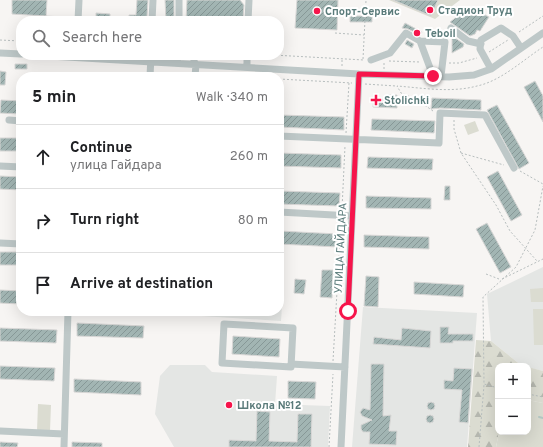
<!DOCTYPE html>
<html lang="en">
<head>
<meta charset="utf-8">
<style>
  body { margin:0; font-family:Overpass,sans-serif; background:#f2f2f2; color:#202124 }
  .controls { position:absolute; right:12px; bottom:12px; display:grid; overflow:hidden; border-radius:8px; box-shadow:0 4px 16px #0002 }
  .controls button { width:36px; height:36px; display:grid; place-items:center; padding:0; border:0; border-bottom:1px solid #e0e0e0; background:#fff; color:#202124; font:20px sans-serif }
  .stop { position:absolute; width:12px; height:12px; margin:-9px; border:3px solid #f6144b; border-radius:50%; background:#fff }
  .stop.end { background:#f6144b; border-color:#fff; box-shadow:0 1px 4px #0008 }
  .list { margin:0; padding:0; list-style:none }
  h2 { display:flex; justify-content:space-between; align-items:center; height:52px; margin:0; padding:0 16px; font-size:17px }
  h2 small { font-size:13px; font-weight:400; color:#757577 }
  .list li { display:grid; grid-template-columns:26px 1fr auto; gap:12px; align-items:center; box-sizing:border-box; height:64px; padding:0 16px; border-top:1px solid #e0e0e0 }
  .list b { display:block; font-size:15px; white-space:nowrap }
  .list p { margin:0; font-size:13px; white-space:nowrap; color:#757577 }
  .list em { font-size:13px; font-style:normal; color:#757577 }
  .icon { flex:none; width:22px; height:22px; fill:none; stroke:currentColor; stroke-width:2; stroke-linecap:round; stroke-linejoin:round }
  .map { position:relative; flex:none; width:543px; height:447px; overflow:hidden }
  .search { position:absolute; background:#fff; box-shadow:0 4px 16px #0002; left:16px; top:16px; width:268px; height:44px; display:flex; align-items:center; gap:10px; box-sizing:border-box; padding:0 14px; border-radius:16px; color:#757577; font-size:15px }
  .panel { position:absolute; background:#fff; box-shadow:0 4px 16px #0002; left:16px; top:72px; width:268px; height:244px; border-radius:16px }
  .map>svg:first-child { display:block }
</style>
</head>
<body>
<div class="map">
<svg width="543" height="447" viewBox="0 0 543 447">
  <defs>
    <pattern id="forest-firs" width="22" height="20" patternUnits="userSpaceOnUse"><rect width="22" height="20" fill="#dbdcd1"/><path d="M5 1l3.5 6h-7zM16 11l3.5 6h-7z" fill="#b5b7af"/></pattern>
    <pattern id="building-hatch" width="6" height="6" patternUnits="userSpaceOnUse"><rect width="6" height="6" fill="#a2b5b3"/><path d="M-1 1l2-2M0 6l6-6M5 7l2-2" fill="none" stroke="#879897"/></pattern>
  </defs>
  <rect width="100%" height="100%" fill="#f7f5f3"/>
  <path fill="#e4e6e4" d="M543,267V371L522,366L491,341L487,294Z
    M279,276H284L281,321L170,314L171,311H279Z
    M363,307L477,313L467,447H352Z
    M170,365H205L212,372L277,376L275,404L330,406L328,447H174L155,414L160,376Z"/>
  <path fill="url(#forest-firs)" d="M476,340L491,341L522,366H498L499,432L496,447H468Z
    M528,367L543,371V403L528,400Z"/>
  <path fill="#dbdcd1" d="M389,0H460L435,19Z
    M475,121L479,131L468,135L464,125Z
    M543,288V302H531L530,289Z
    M533,309H543V345H534Z
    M528,400L543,403V447H496L499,432H528Z
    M38,404L51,405L50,431H37Z"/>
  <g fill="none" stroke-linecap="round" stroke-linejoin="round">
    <path stroke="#b5c9c5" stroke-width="2" d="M539,417L543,418"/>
  </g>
  <path fill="url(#building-hatch)" stroke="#d8d7d6" d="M12,0H47L46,16L12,14Z
    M137,0H148L147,16L139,18V21H129V15H136Z
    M165,0H174V21H166Z
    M187,0H240L244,5L243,18L236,21H186Z
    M297,0H338L337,30L295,28Z
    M393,0H438L431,16Z
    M470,7L489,17L480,31L477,30L475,34L470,36L450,22Z
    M96,13L110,14V21H96Z
    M42,16L66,17V21H42Z
    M350,16H372V22H350Z
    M405,23L422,32L420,35L408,29L402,28Z
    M452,36L464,44L463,47L452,53Z
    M407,40L414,44L412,48L405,44Z
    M15,64H27V69H15Z
    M0,71L6,72L5,85H0Z
    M535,81L543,96V122L524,87Z
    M388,95H397V108L373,107L374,98H388Z
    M432,98L481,100V110L440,108L431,109Z
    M1,100L21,101V114L0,113Z
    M497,105L529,163L519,169L487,110Z
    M279,115L344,117V130L279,127Z
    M372,119L435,121L434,133L371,130Z
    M0,138H21V151H0Z
    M279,153L341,155V168L279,166Z
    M368,157L433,159L432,170L367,168Z
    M498,171L522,215L511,221L487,177Z
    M0,176L21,177V190L0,189Z
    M445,186H450V200H444Z
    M279,191L340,193L339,206L279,204Z
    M366,196L431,198V209L366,208Z
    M487,223L511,267L500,273L476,229Z
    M279,231L338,234V247L279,244Z
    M364,235L429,237V249L364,247Z
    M0,252H21V265H0Z
    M322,270H333L332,298L320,297Z
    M366,276L379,277L378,307L364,306Z
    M295,279L306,280L304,294L294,293Z
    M414,282L464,285L463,297L414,294Z
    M0,290L21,291V304L0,303Z
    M77,323L144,326L143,338L77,336Z
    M440,327H449L448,334H473V341H453V343H440Z
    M0,328L57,330L56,343L0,341Z
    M402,328L431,331L430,348L373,344L374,337L401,340Z
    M233,336L280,339L279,357L232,354Z
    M371,364H384L383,416L391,415L389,431H397L396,445L369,444L370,432H363L361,429V425L372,420L362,416L360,412L363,408L370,410Z
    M0,366L55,368L54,381L0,379Z
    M454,368L472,369L468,423L459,422L462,390L444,389V380L453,381Z
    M74,379L141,382V395L74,392Z
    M288,381L316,382L315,399L288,398Z
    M427 406a4 4 0 1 1 8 0a4 4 0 1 1-8 0Z
    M257,411L270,412L269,441L297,442L298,414H312L311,447H229V440L256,441Z
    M426 419a4 4 0 1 1 8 0a4 4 0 1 1-8 0Z
    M0,442L18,443L17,447H0Z
    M72,442L102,443V447H72Z"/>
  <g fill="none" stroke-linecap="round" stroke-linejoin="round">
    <path stroke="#b7bebe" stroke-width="1" stroke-dasharray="2 2" stroke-linecap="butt" d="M519,32L543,16
      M335,33L364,35
      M0,40L21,41
      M489,52L508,40
      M273,55L364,60
      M206,58V55
      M363,59L366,0
      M389,61L420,62
      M449,63H459L477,58
      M342,66V59
      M384,69V62
      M201,74L247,77
      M279,79L352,83
      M365,84L396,86
      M433,111L416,99L401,93L397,86C423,88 451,93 477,86C501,81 523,60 543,47
      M454,120V129L461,153L496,205L510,231L537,261
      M346,133L349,83
      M461,153L504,165
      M520,171L543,184
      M342,209L345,146
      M486,274L499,279
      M502,279L543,259
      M333,361L341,222
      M498,388L484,384L483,297L516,267L535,230L543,186
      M528,394L543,397
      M329,447L333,374
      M479,447L484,385"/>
    <path stroke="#bec8c8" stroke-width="7" d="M78,21L79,0
      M152,21L153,0
      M179,21V0
      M248,21L249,0
      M451,28L468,41L481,44
      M420,41L445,42L441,76
      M0,53L21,54
      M32,55L359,74L449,77L474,75L491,69L543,33
      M371,60L390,53L406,33L420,41L433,76
      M177,63L178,55
      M194,64V55
      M247,67V55
      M491,69L480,49L481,40L501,28L513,36L521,48
      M150,77L151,55
      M195,77L196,64
      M9,120L21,121
      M279,136L439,143L440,113L485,115L514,168
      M0,166L21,167
      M279,212L352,216
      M0,243L21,244
      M224,324L293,328L291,367L222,363Z
      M291,364L345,367
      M0,431L64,434
      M64,447L68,311
      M341,447L359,74"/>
  </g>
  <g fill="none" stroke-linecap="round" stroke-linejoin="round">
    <path stroke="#f6144b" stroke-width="5" d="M348,311L359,74L433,76"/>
  </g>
  <g fill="#f6144b" stroke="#fff" stroke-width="1.5">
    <circle cx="430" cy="10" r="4"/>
    <circle cx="317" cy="11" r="4"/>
    <circle cx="417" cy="33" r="4"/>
    <path d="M374 94h4v4h4v4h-4v4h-4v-4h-4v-4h4z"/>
    <circle cx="229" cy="405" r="4"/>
  </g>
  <g text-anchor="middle" stroke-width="4" stroke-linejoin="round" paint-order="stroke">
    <g font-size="11" font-weight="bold" fill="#5a7b7a" stroke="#fff" text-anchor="start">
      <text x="438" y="14">Стадион Труд</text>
      <text x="325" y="15">Спорт-Сервис</text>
      <text x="425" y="37">Teboil</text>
      <text x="384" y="104">Stolichki</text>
      <text x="237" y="409">Школа №12</text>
    </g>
    <g font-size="11" fill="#5a7b7a" stroke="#fff">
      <text transform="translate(340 248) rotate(-87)" y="4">УЛИЦА ГАЙДАРА</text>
    </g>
  </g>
</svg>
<div class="controls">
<button>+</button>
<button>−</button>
</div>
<div class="stop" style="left:348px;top:311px"></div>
<div class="stop end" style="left:433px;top:76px"></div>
<div class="search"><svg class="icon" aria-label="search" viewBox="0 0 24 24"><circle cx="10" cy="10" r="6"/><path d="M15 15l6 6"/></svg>Search here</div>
<section class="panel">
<h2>5 min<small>Walk · 340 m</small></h2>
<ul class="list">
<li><svg class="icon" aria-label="ahead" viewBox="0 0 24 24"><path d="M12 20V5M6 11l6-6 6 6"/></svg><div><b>Continue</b><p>улица Гайдара</p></div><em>260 m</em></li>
<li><svg class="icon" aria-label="right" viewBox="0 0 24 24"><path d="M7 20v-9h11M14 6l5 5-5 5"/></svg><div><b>Turn right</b></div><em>80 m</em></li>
<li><svg class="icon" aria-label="arrive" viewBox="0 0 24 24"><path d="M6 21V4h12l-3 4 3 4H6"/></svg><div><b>Arrive at destination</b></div></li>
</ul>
</section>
</div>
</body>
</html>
